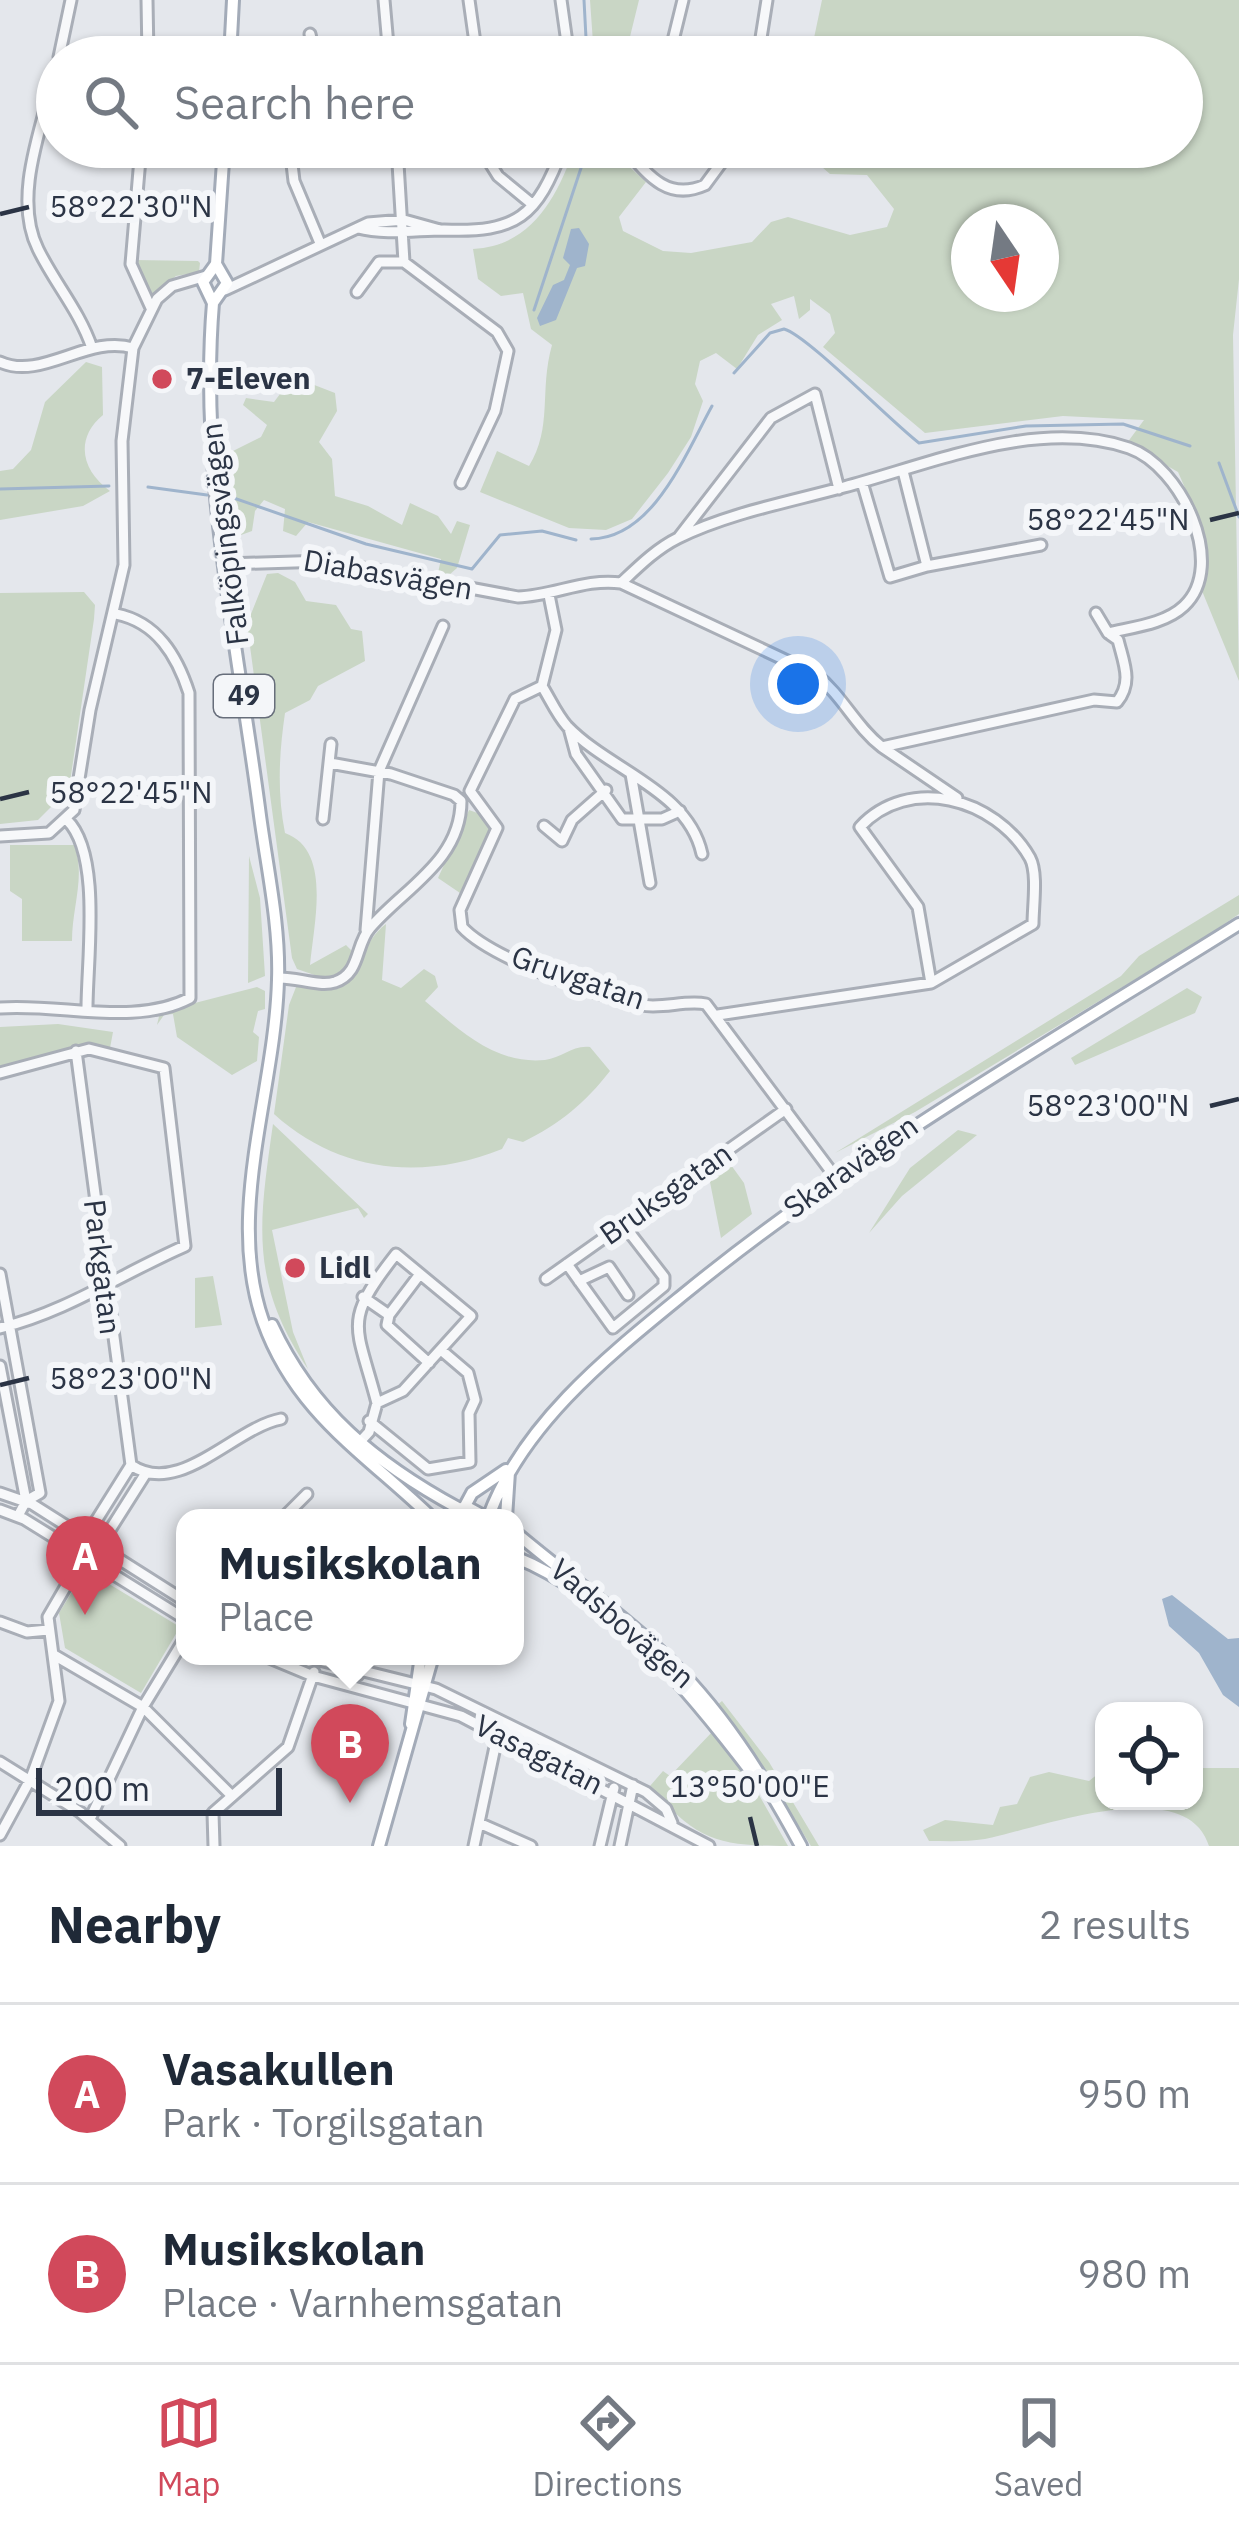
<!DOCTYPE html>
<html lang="en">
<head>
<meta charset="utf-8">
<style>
  body { margin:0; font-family:"IBM Plex Sans",sans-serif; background:#f6f6f7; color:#1f2937 }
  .controls { position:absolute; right:36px; bottom:36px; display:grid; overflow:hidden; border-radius:24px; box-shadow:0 3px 9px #0004 }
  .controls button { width:108px; height:108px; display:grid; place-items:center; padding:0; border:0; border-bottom:3px solid #e0e1e3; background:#fff; color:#1f2937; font:60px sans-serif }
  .compass { position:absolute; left:951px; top:204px; width:108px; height:108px; border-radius:50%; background:#fff; box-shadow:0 3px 9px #0004; rotate:167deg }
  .scale { position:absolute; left:36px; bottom:30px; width:246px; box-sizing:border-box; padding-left:12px; border:6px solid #2b3445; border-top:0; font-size:33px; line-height:42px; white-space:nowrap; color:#2b3445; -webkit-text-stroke:9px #f4f6f9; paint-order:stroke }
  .you { position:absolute; left:798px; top:684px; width:42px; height:42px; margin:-30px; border:9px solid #fff; border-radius:50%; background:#1a73e8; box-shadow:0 0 0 18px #1a73e833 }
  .badge { display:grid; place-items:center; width:78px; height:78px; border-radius:50%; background:#d1495b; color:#fff; font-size:39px; font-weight:700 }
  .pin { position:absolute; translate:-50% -99px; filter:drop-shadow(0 3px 6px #0008) }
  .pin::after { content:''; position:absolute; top:63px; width:42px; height:36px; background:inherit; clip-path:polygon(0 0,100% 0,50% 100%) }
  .popup { position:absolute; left:176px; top:1509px; width:348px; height:156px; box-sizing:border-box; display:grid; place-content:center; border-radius:24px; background:#fff; filter:drop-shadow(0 3px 9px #0005); font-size:39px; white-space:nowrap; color:#747a83 }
  .popup b { font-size:45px; color:#1f2937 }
  .popup::after { content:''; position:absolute; left:50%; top:100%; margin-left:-24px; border:24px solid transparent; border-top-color:#fff }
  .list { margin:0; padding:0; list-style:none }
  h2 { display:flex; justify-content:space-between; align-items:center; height:156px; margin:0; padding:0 48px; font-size:51px }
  h2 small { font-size:39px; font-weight:400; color:#747a83 }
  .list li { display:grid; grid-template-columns:78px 1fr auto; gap:36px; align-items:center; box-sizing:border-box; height:180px; padding:0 48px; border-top:3px solid #e0e1e3 }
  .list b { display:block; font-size:45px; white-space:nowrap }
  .list p { margin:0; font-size:39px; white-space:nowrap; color:#747a83 }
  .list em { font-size:39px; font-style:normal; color:#747a83 }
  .icon { flex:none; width:66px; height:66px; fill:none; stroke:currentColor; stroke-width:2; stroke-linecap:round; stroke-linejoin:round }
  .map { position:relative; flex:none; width:1239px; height:1846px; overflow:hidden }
  .search { position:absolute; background:#fff; box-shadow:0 3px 9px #0004; left:36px; right:36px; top:36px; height:132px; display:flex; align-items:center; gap:30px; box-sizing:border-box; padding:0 42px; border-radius:66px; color:#747a83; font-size:45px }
  .sheet { height:516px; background:#fff }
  nav { display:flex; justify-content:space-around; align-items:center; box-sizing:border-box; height:168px; border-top:3px solid #e0e1e3; background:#fff; font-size:33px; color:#747a83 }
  nav a { display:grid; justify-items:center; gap:6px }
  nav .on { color:#d1495b }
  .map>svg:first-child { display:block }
</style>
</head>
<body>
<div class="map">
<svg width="1239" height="1846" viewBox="0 0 1239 1846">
  <rect width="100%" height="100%" fill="#e4e7ec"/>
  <path fill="#c9d6c5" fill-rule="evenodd" d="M590,0H639L625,57H594Z
    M822,0H1239V279L1233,335L1239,681L1200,586L1205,560L1196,513L1178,472L1127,443L1144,420L1063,416L925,433L823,347L835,333L830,314L810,299V310L799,319L794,296L771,304L782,320L758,335L737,369L716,353L700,361L695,384L703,401L691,437L668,473L632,519L606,530L569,528L480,492L497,451L529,466C553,427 539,391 552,345L531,329L523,293L501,296L478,279L473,249C532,246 557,197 575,147L609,148L646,182L619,217L623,231L663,251L691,253L752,242L771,222L788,217L850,235L887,227L894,209L867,175L830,174L799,147H1182V57H810ZM969,222H1041V294H969Z
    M134,260L198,261L200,263L199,272L176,276L153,295L147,292Z
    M86,362L102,367L103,415C74,439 82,471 110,491L83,506L0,520V471L13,469L31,450L45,402Z
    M304,381L335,393L337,411L319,442L332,459L335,496L368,506L402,525L410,503L438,516L451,534L457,521L470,525L457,568L449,575L438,573L441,559L308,522L296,536L283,531L285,509L264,500L255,511L252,531L241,535L234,523L225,455L261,437L267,425L243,405L246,398L274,402L289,382Z
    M278,573L295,582L306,601L336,605L351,629L362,631L365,661L318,686L310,700L285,713C279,754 277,793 285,833C332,850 314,922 310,965L346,945L355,954L345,969L326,979L297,969L292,958L247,624L267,574Z
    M84,592L95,605L94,619L69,789L38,820L0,824V593Z
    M469,810L486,816L493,830L460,893L438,878Z
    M10,845H74C86,875 72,907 72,941H22V899L10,891Z
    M249,856L260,898L265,976L248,983Z
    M1239,895V914L1202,939L915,1112L835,1153L1121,976L1139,956Z
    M386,924L382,980L401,988L424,969L435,976L438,987L425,1001C460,1030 495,1065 545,1060C562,1058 572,1045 590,1047L610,1071C585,1103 560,1124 523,1142L508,1138L502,1149C423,1181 339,1173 274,1114L289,1005L298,982L330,988C362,976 361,942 386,924Z
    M257,987L265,991V1009L258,1011L253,1032L259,1037L257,1061L232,1075L177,1037L173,1014L164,1015L157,1025L160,1012Z
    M1187,988L1202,997L1195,1013L1075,1065L1071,1058Z
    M58,1024L113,1032L110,1048L86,1043L0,1069V1027Z
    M273,1124L368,1214L364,1218L358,1208L272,1230L293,1332L308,1369C249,1281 259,1223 273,1124Z
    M958,1130L977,1135L902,1196L869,1233L910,1168Z
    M731,1165L744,1183L752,1214L721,1238L709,1177Z
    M213,1276L222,1325L195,1328V1278Z
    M91,1573L180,1627L141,1693L65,1648L59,1613L83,1574Z
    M722,1701L769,1762L819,1846H811L756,1757L716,1706Z
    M714,1730L747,1774L788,1846C719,1846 696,1841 650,1786L663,1771L670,1776Z
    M1194,1768H1239V1846H1209C1186,1771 1037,1829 985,1839C967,1842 947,1841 929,1841L923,1830L945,1820L993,1825L1000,1807L1017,1804L1030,1777L1049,1772L1089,1781L1104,1769V1801H1194Z"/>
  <path fill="#9fb4cc" d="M579,228L589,244L585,266L577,268L556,320L540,326L537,318L553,285L564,280L570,265L563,258L571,229Z
    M1172,1595L1228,1639L1239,1638V1707L1223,1695L1199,1653L1169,1626L1162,1599Z"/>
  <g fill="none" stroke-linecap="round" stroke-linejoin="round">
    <path stroke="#9fb4cc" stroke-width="3" d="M584,0L587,57
      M534,310L584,159
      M734,373L770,333L784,329C807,335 890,421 919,443L1026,426L1123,424L1190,446
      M1219,463L1239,517
      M148,487L207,495
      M0,489L109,486
      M228,496L366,544L472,569L500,535L542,531L576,540
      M591,539C653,538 685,455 712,406"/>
    <g stroke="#a9aeb7" stroke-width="15">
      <path id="minor" d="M147,0L148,57
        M384,0L389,57
        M469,0L477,57
        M561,0L569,57
        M310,34L315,57
        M59,57L71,0
        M669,57L683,0
        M758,57L767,0
        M57,64C45,120 11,195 38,249C55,284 79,310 92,348
        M141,147L131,264L151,308
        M290,147L294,181L320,243
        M397,147L404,262L497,332L508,351L495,411L461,483
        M480,147L498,176L532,204
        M624,147C647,174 667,202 705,185L733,147
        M358,228C385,235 417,230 444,230C517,233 537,217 563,147
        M225,290L368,223L404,220L440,230
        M357,292L379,262H404
        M0,362C42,381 88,334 133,348
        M862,482L890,577L927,566L903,471
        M679,537L771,418L815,394L839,489
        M226,564L326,561L518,597C554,596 585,578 621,583L815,674C843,696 855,726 882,747L1094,700L1117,702C1133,682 1124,664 1118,640L1108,633
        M927,566L1041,545
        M621,583C639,566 656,549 678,538C729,513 789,502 844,487C931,464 1038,417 1129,448C1181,466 1228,565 1184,606C1165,624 1133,627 1108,633L1096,613
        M549,595L556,630L542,686L515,699L470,791L497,828L460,910L462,927C490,958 599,997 641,1005C663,1009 685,1000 706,1004L836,1178
        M542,686C550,699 557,715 567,726C610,771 688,790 702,854
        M569,728L576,754L622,819H662L680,811
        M882,747L957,798
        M631,774L650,883
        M323,819L331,744
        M67,820C102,854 87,960 87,1008
        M544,826L562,841L572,820L606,790
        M0,836L49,833L74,810L90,710L124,565L122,441L133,348L157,299L172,286L206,276
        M366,930L379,771L443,626
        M278,978C296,977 319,987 335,982C361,973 355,945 370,928C403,889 461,861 461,801L454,795L391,774L330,763
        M0,1008C61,1003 135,1027 190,998L189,693C177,656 157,622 116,614
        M718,1015L931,983L1033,924C1033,906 1038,873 1030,858C995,797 908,775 860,827L918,907L931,983
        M76,1051L131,1465C179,1498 234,1428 281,1419
        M0,1073L89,1049L164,1068L185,1246C123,1273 66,1312 0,1328
        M567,1264L613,1328L664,1286V1277L623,1224
        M0,1274L40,1493L26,1501L18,1516
        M546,1279L786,1109
        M579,1281L609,1267L628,1295
        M363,1297L389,1315L387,1325L429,1363
        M389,1315L420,1274
        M0,1366L26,1501
        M369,1421L428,1469L470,1462L469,1413L475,1400L468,1373L441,1350
        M358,1444L369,1432L377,1403L403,1391L471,1316L396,1254C342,1323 356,1323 377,1403
        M0,1493L32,1504L185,1601
        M0,1510L24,1519L185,1619
        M283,1518L307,1494
        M92,1543L103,1541L146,1473
        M0,1622L27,1632L48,1630
        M54,1655L143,1707L231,1795
        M265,1656L313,1676L461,1716L709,1846
        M303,1656L436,1689L646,1792L666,1809L672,1823
        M358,1675L361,1656
        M0,1762L80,1812L120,1846
        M90,1819L143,1707L185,1638
        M479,1823L531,1846
        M0,1835L31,1778L59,1701L48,1617L91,1543L89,1532L131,1465
        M214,1846L213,1813L288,1747L314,1672
        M474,1846L499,1728
        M600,1846L614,1788
        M620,1846L633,1785"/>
    </g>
    <g stroke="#a3abb8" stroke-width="16">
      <path id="major" d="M230,57L233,0
        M216,264L224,147
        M213,303C199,471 237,642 259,808C266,864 280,923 278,980C275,1092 225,1212 263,1321C296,1414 366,1454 432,1518
        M213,303L227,283L216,264
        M213,303L203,282L216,264
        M272,1325C312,1412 377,1464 458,1508
        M465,1506L472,1493L506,1470
        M448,1518L465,1506L487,1518
        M488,1518C522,1424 608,1356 684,1294C858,1152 1049,1043 1239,924
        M506,1518L509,1472
        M515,1532C562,1572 614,1608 659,1650C720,1707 762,1774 801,1846
        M515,1557C614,1597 692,1694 755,1777
        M411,1724L421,1656
        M379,1846L433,1656"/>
    </g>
    <use href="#minor" stroke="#f7f8fa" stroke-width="9"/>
    <use href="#major" stroke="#fff" stroke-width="10"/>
  </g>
  <path fill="none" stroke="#2b3445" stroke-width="4.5" d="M0,214L29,207M1210,520L1239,513M0,799L29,792M1210,1106L1239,1099M0,1385L29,1378M750,1817L757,1846"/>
  <g fill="#d1495b" stroke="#f4f6f9" stroke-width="4.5">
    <circle cx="162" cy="379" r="12"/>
    <circle cx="295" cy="1268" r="12"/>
  </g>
  <g text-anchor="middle" stroke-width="12" stroke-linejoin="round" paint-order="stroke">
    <rect fill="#f4f6f9" stroke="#676e7b" stroke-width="3" x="214" y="675" width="60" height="42" rx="9"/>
    <g font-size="27" font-weight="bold" fill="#2b3445">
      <text x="244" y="705">49</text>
    </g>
    <g font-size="30" font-weight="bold" fill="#2b3445" stroke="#f4f6f9" text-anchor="start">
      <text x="186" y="389">7-Eleven</text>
      <text x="319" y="1278">Lidl</text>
    </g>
    <g font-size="30" fill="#2b3445" stroke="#f4f6f9">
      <text transform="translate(225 534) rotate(-97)" y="10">Falköpingsvägen</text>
      <text transform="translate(388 575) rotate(10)" y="10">Diabasvägen</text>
      <text transform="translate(578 978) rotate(19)" y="10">Gruvgatan</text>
      <text transform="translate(851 1167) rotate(-35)" y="10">Skaravägen</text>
      <text transform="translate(666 1194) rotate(-35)" y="10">Bruksgatan</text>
      <text transform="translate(102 1267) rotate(83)" y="10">Parkgatan</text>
      <text transform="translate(622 1624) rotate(41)" y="10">Vadsbovägen</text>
      <text transform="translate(539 1755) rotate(27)" y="10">Vasagatan</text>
    </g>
  </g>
  <g font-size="30" text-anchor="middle" fill="#2b3445" stroke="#f4f6f9" stroke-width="12" stroke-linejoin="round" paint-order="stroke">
    <text x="131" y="217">58°22'30"N</text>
    <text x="1108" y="530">58°22'45"N</text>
    <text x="131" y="803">58°22'45"N</text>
    <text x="1108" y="1116">58°23'00"N</text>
    <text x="131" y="1389">58°23'00"N</text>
    <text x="750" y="1797">13°50'00"E</text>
  </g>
</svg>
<div class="controls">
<button><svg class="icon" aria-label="locate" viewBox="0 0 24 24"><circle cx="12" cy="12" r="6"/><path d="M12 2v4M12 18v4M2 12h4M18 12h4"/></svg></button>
</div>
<svg class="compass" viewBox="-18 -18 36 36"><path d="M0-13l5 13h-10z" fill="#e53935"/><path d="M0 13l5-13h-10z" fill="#747a83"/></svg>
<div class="scale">200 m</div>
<div class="you"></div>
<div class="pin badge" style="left:85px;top:1615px">A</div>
<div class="pin badge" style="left:350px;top:1803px">B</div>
<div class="popup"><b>Musikskolan</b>Place</div>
<div class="search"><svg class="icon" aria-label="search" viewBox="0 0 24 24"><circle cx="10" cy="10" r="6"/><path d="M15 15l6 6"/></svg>Search here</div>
</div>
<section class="sheet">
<h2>Nearby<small>2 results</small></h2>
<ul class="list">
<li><span class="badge">A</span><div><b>Vasakullen</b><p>Park · Torgilsgatan</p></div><em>950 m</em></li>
<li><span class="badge">B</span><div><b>Musikskolan</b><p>Place · Varnhemsgatan</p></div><em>980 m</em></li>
</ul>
</section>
<nav>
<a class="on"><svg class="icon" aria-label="map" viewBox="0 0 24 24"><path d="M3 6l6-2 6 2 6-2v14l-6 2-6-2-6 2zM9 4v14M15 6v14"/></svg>Map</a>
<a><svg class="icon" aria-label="directions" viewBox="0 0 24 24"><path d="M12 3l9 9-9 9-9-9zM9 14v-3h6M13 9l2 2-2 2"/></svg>Directions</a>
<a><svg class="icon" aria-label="saved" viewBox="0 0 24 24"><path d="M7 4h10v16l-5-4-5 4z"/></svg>Saved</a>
</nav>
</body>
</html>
